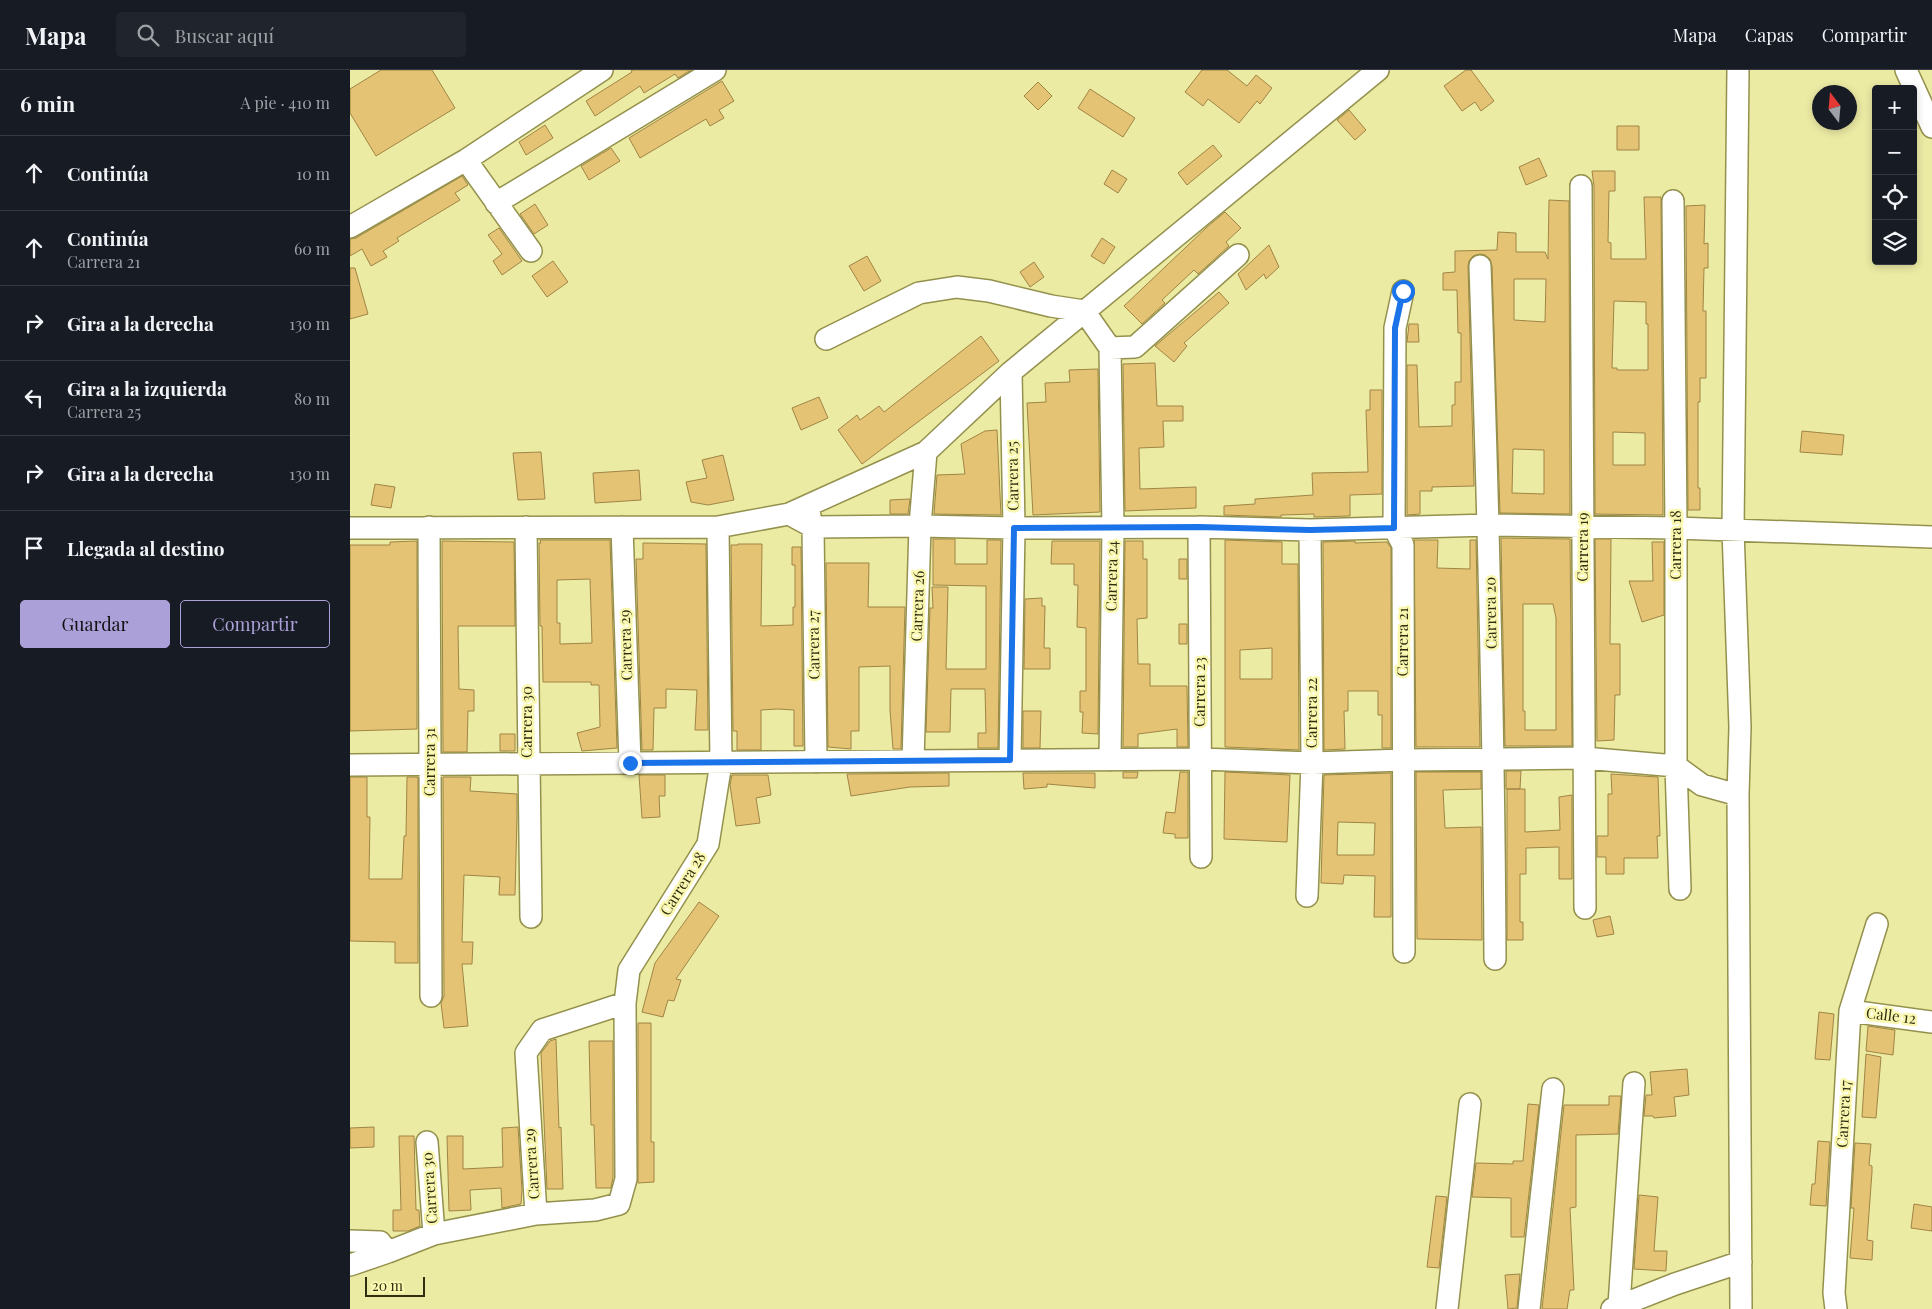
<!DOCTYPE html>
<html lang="es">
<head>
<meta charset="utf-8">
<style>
  body { margin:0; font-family:"Playfair Display",serif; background:#20242c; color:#f1f3f6 }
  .controls { position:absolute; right:15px; top:15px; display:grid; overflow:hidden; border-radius:5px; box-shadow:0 2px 8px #0003 }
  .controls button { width:45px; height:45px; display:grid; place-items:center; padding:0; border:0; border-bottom:1px solid #363941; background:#171b24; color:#f1f3f6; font:25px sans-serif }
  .compass { position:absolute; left:1462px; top:15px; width:45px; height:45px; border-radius:50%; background:#171b24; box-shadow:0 2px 8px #0003; rotate:344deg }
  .scale { position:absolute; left:15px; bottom:12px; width:60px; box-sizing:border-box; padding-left:5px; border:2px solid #2f2e11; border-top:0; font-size:14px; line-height:18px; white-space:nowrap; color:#2f2e11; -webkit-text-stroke:4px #faf8b0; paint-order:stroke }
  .stop { position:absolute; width:15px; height:15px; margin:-11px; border:4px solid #1a73e8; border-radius:50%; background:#fff }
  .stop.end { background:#1a73e8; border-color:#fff; box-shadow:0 1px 5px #0008 }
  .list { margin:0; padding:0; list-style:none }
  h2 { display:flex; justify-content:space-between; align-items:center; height:65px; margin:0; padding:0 20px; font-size:21px }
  h2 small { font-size:16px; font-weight:400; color:#9ea1a6 }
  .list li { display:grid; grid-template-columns:32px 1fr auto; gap:15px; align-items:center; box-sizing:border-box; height:75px; padding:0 20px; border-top:1px solid #363941 }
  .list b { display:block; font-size:19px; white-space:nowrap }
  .list p { margin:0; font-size:16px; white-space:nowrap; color:#9ea1a6 }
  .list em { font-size:16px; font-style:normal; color:#9ea1a6 }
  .actions { display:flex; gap:10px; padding:15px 20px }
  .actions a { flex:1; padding:11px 0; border:1px solid #aba0d8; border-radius:5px; text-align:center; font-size:18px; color:#aba0d8 }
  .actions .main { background:#aba0d8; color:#111 }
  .icon { flex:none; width:28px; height:28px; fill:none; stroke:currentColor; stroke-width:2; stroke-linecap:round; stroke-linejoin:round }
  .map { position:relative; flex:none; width:1582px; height:1239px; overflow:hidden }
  header { display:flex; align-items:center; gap:30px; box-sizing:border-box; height:70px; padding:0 25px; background:#171b24; border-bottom:1px solid #363941 }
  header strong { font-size:24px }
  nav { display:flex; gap:28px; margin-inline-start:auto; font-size:18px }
  .search { width:350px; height:45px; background:#20242c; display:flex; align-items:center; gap:12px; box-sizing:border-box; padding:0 18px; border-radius:5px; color:#9ea1a6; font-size:19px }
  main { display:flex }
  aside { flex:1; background:#171b24 }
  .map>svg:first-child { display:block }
</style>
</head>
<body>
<header>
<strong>Mapa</strong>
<div class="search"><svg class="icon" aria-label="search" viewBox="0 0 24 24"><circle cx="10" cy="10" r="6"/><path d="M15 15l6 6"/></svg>Buscar aquí</div>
<nav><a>Mapa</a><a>Capas</a><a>Compartir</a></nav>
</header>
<main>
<aside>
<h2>6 min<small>A pie · 410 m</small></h2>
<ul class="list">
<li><svg class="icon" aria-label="ahead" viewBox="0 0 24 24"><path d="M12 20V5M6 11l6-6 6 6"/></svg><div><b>Continúa</b></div><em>10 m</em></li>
<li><svg class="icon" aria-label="ahead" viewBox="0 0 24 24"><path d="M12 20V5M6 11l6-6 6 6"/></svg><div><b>Continúa</b><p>Carrera 21</p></div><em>60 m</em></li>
<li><svg class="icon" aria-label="right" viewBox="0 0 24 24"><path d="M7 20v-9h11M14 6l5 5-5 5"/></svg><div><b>Gira a la derecha</b></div><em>130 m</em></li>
<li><svg class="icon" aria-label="left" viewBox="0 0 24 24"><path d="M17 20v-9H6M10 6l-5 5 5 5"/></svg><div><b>Gira a la izquierda</b><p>Carrera 25</p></div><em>80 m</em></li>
<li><svg class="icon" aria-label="right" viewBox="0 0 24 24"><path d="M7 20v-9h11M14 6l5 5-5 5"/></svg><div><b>Gira a la derecha</b></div><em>130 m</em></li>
<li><svg class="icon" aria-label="arrive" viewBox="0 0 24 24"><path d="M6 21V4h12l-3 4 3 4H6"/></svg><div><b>Llegada al destino</b></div></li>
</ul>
<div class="actions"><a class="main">Guardar</a><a>Compartir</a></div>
</aside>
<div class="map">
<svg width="1582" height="1239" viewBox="0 0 1582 1239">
  <rect width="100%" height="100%" fill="#eceba4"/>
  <path fill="#e4c375" stroke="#a08544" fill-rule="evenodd" d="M31,0H82L105,38L26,86L0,43V19Z
    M281,0H341L328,8L325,4L294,23L290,16L245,46L236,31L282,2Z
    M852,0H877L897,16L906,5L922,18L910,34L907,31L889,53L858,29L853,36L835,22Z
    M1116,0H1121L1144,31L1131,41L1125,32L1112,41L1094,16Z
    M372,11L384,31L369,40L374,48L360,56L356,49L290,88L279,68Z
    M688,12L702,26L688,40L674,26Z
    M740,19L785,48L773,67L728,38Z
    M999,40L1016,60L1005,70L987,50Z
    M195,55L203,68L176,85L169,72Z
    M1267,56H1289V80H1267Z
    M863,75L872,86L837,115L828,103Z
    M261,78L270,91L239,110L231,96Z
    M1189,88L1197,106L1176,115L1169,97Z
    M762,100L777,109L768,123L754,114Z
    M1242,101H1265V121H1259L1258,172L1261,173V189H1296L1294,127H1311L1313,445L1245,444L1244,116ZM1264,231L1296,232V254H1298V300H1267V298H1262ZM1263,362L1295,363V395H1263Z
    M112,106L118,115L105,123L110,130L47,168L49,171L33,181L37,187L21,196L12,179L0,186V169L6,168Z
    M1199,130L1219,131L1220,444L1150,443L1142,196L1140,189L1135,185L1130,184L1123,186L1119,191L1118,196L1124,416L1082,417V421H1070V444L1057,445V295H1067L1069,357L1102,356V335H1105V312H1111V263H1108L1107,220H1093V203L1105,202V181L1147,180L1148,162L1166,163V182H1195L1198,189ZM1164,209H1196L1195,252L1164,250ZM1163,379L1194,380V424L1162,423Z
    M185,134L198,155L184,164L170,144Z
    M1355,135L1354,174L1358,173V198H1354L1353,241H1356V308H1350V332H1348V418H1350V440H1338L1336,136Z
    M875,142L891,158L876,172L879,176L848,204L844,200L812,230L815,233L792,254L774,236L856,158Z
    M149,158L172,191L152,205L143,191L152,184L138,165Z
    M752,168L765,177L754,194L741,186Z
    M919,175L929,197L916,209L914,204L896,220L888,204Z
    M517,186L531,211L514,221L499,196Z
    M203,191L218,212L197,227L182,206Z
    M684,192L694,207L680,217L670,202Z
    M0,198H5L18,244L0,249Z
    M869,222L879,233L834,273L837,276L824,292L805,276Z
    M1059,254H1068L1069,272H1057Z
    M631,266L649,291L512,394L488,360L507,345L510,350L529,336L534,342Z
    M805,293L807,336H833V351H813L814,377L789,378L790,419L846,417V438L775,441L773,294Z
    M748,299L750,442L683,445L677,333L696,332L695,313L720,312L719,300Z
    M1020,320H1032V424L1000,425V446L964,447V444L931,445V447L874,445V436L905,434V429L963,425L962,403L1018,402L1016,340H1020Z
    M469,327L478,348L451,360L442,338Z
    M647,360L651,445L584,444L587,405L615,404L611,374L635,361Z
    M1452,361L1494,365L1492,385L1450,382Z
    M191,382L195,429L168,430L163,383Z
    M373,385L384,430L358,435L341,432L336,412L357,408L352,390Z
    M289,400L291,430L245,433L243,403Z
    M25,414L45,417L41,438L21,435Z
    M560,429L558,444H540V430Z
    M1151,468L1220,469L1222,676H1155ZM1173,534H1203L1206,548V660H1175V641H1173Z
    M583,469H605V494H637V470H651L648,678H628V663H636L635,619H601L600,662H576L580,538H583L582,517H598L596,599H636V516L583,515Z
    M1245,469H1261L1260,574H1270V625H1265L1264,670L1247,671Z
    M190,470H260L267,678L232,681L227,663L250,657L249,615H241V612H193L192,556H190L189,473H191ZM240,509L242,573L210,574V553H207V510Z
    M875,470L932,472V494H948L949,680L875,677ZM922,578V609H890V580Z
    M1064,470H1088L1087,498L1120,499V470H1126L1130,677H1066Z
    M67,471V659L0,661V475H40V472Z
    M92,471L164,472L165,556H108L109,619L124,620V641H118L117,682H93Z
    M702,471H750L748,664L732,663L733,642H730V621H736V558L727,557L728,515H724V494H701Z
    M775,471H793V489H797V548L787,549L788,594H800V616H837L838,677H827V659L788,664V677H773Z
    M1005,471V473L1037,472L1041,478V678H1032V645H1028V621H998V641H994L995,679L974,680L973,472Z
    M1302,472H1314V545L1292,552L1279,511H1303Z
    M293,473L356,474L358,660H345L347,620L316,619V638H304L303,680H292L286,489H293Z
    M388,474H412L411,556L443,555V537H445V495H442V477H451L453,676H444V640L428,639L411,640V680H387V661H383L381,475H388Z
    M829,489H837V509H829Z
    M476,493H519L518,537H555L551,679H543L540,640V596L509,597V661H501V679L478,677Z
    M692,528V536H695L694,578H700V599H674L675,529Z
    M829,554H837V574H829Z
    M673,641H691L690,678H673Z
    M150,664H165V681H150Z
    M1156,701H1171L1170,719H1156Z
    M773,702H788L787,708H773Z
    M830,702H838V768H825V764L813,763L816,742L825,743Z
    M875,702L940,705L937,772L874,769Z
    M1066,702H1131V719L1093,720L1095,758L1131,757L1132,870L1067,869Z
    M599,703V716L560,717L501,726L497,704Z
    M673,703H745V718L697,714V717L674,719Z
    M1041,703V847H1024L1025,806L994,805L993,814L971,813L974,705ZM988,752L1025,753L1024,785H987Z
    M1261,704L1308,707L1310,766H1307L1308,788H1274V804H1256V787H1247V766H1258V724H1262Z
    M289,705H315V726H309L310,747L292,748Z
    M382,705H418L421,725L406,728L410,753L386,756L380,715Z
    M0,707H17V747H20L19,809H52L54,766H56L57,707H68V893H45V872L0,871Z
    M93,707H121L120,721L167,724V747L165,825H149L150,807L114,805L112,872H123L122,894H112L118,956L94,958L91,933L94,926Z
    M1157,719H1175V762L1210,760L1209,727L1222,725V809H1209V777L1176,778V804H1170V852H1173V870H1157Z
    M349,832L369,846L326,909L331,910L324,931L318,930L313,947L292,942L305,893Z
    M1260,846L1264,864L1247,867L1243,850Z
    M1469,942L1484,944L1480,990L1465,989Z
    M288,953H301V1072H304V1112L288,1113Z
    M1518,956L1545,960L1543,985L1516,981Z
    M206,969L209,1058L211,1057L213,1119H197L191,983L200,971Z
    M239,971H263V1107L261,1118H246L244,1055H241Z
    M1516,984L1531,987L1526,1048L1512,1047Z
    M1337,999L1339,1025L1324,1027L1326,1046L1304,1048L1303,1046H1294L1296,1025H1302L1300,1002Z
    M1259,1026H1271L1268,1064L1226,1065V1137L1220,1138L1224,1220H1220L1217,1239H1192L1214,1035H1259Z
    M1178,1034L1189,1035L1174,1167H1161V1128L1122,1127L1126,1093L1163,1094V1091H1173Z
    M24,1057V1077L0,1078V1058Z
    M168,1057L172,1120L171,1134L152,1138L151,1118L120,1120L121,1140L99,1141L97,1066H113V1099L153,1097L152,1058Z
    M49,1066H64L66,1140H69L70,1156L58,1161H43V1140H51Z
    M1468,1071L1480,1072L1476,1136L1460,1135L1462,1114H1465Z
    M1505,1073L1521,1074L1519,1095L1522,1096V1102L1517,1170L1523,1171L1522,1190L1500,1188L1504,1138H1501Z
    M1289,1125L1308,1127L1304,1181H1317L1316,1201L1284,1199Z
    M1086,1126L1097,1127L1089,1198L1077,1197Z
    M1564,1134L1582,1137V1161L1561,1158Z
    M1170,1204L1167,1238L1158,1239L1155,1205Z"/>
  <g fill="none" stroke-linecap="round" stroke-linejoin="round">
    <g stroke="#94914d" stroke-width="24">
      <path id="minor" d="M1388,0L1383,460L1390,657L1388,725L1391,1239
        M1556,0L1582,57
        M116,90L181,181
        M1231,116L1235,838
        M1323,131L1326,458V696L1330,819
        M146,133L365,0
        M0,157L116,90L252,0
        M1130,196C1138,427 1144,658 1145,889
        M1053,221L1045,258L1044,458L1053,475L1054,882
        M476,269L569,223L607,217L639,221L701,236L734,241L760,278L763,458L760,690
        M760,278L785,277L888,185
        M439,444L463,457L570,456L664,458L849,457L960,460L1139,455L1326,458L1582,467
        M460,445V450L463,457L466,692
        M79,457L81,926
        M176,457L181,847
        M272,457L280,693
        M849,457L851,787
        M0,458L368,457L439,444L576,382L661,302L1028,0
        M660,690L664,458L661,302
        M563,691L570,456L576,382
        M0,695L850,689L962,693L1054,690L1234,688L1326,696L1352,715L1388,725
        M957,826L962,693L960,460
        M1500,941L1582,952
        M77,1072L84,1164
        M186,1144L176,983L192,960L275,933
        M0,1171L30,1172L38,1182
        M0,1195L38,1182L84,1164L186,1144L245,1140L269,1134L276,1109L275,933L279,900L358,774L371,693L368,457
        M1269,1235L1284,1013
        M1097,1239L1120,1034
        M1179,1239L1203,1019
        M1262,1239L1325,1214L1391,1192
        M1486,1239L1484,1223L1500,941L1527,854"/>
    </g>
    <use href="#minor" stroke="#fff" stroke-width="21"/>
  </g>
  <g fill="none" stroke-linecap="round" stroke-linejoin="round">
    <path stroke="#1a73e8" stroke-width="6" d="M280,693L660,690L664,458L849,457L960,460L1044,458L1045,258L1053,221"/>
  </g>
  <g text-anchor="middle" stroke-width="5" stroke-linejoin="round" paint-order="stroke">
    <g font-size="15" fill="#2f2e11" stroke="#faf8b0">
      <text transform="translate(663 406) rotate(-91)" y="5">Carrera 25</text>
      <text transform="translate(1326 475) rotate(-90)" y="5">Carrera 18</text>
      <text transform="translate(1233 477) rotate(-90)" y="5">Carrera 19</text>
      <text transform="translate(762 506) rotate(-89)" y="5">Carrera 24</text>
      <text transform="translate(568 536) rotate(-88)" y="5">Carrera 26</text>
      <text transform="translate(1141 543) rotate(-91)" y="5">Carrera 20</text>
      <text transform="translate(1053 572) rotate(-90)" y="5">Carrera 21</text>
      <text transform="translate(276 575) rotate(-92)" y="5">Carrera 29</text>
      <text transform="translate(464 575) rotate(-91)" y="5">Carrera 27</text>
      <text transform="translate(850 622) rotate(-90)" y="5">Carrera 23</text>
      <text transform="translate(962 643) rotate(-90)" y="5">Carrera 22</text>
      <text transform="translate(177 652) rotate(-90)" y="5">Carrera 30</text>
      <text transform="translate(80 692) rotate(-90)" y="5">Carrera 31</text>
      <text transform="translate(333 814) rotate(-58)" y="5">Carrera 28</text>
      <text transform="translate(1541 946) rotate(7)" y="5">Calle 12</text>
      <text transform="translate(1494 1044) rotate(-87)" y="5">Carrera 17</text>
      <text transform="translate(182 1094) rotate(-94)" y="5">Carrera 29</text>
      <text transform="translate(80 1118) rotate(-94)" y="5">Carrera 30</text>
    </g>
  </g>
</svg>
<div class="controls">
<button>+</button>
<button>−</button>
<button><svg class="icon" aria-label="locate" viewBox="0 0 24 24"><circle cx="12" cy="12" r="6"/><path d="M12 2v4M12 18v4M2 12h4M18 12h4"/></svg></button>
<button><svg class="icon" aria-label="layers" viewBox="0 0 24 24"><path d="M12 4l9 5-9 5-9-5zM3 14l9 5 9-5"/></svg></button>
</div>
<svg class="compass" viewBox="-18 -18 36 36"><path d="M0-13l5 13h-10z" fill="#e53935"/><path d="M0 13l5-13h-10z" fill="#9ea1a6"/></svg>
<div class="scale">20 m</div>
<div class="stop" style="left:1053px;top:221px"></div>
<div class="stop end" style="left:280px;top:693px"></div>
</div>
</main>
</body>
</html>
